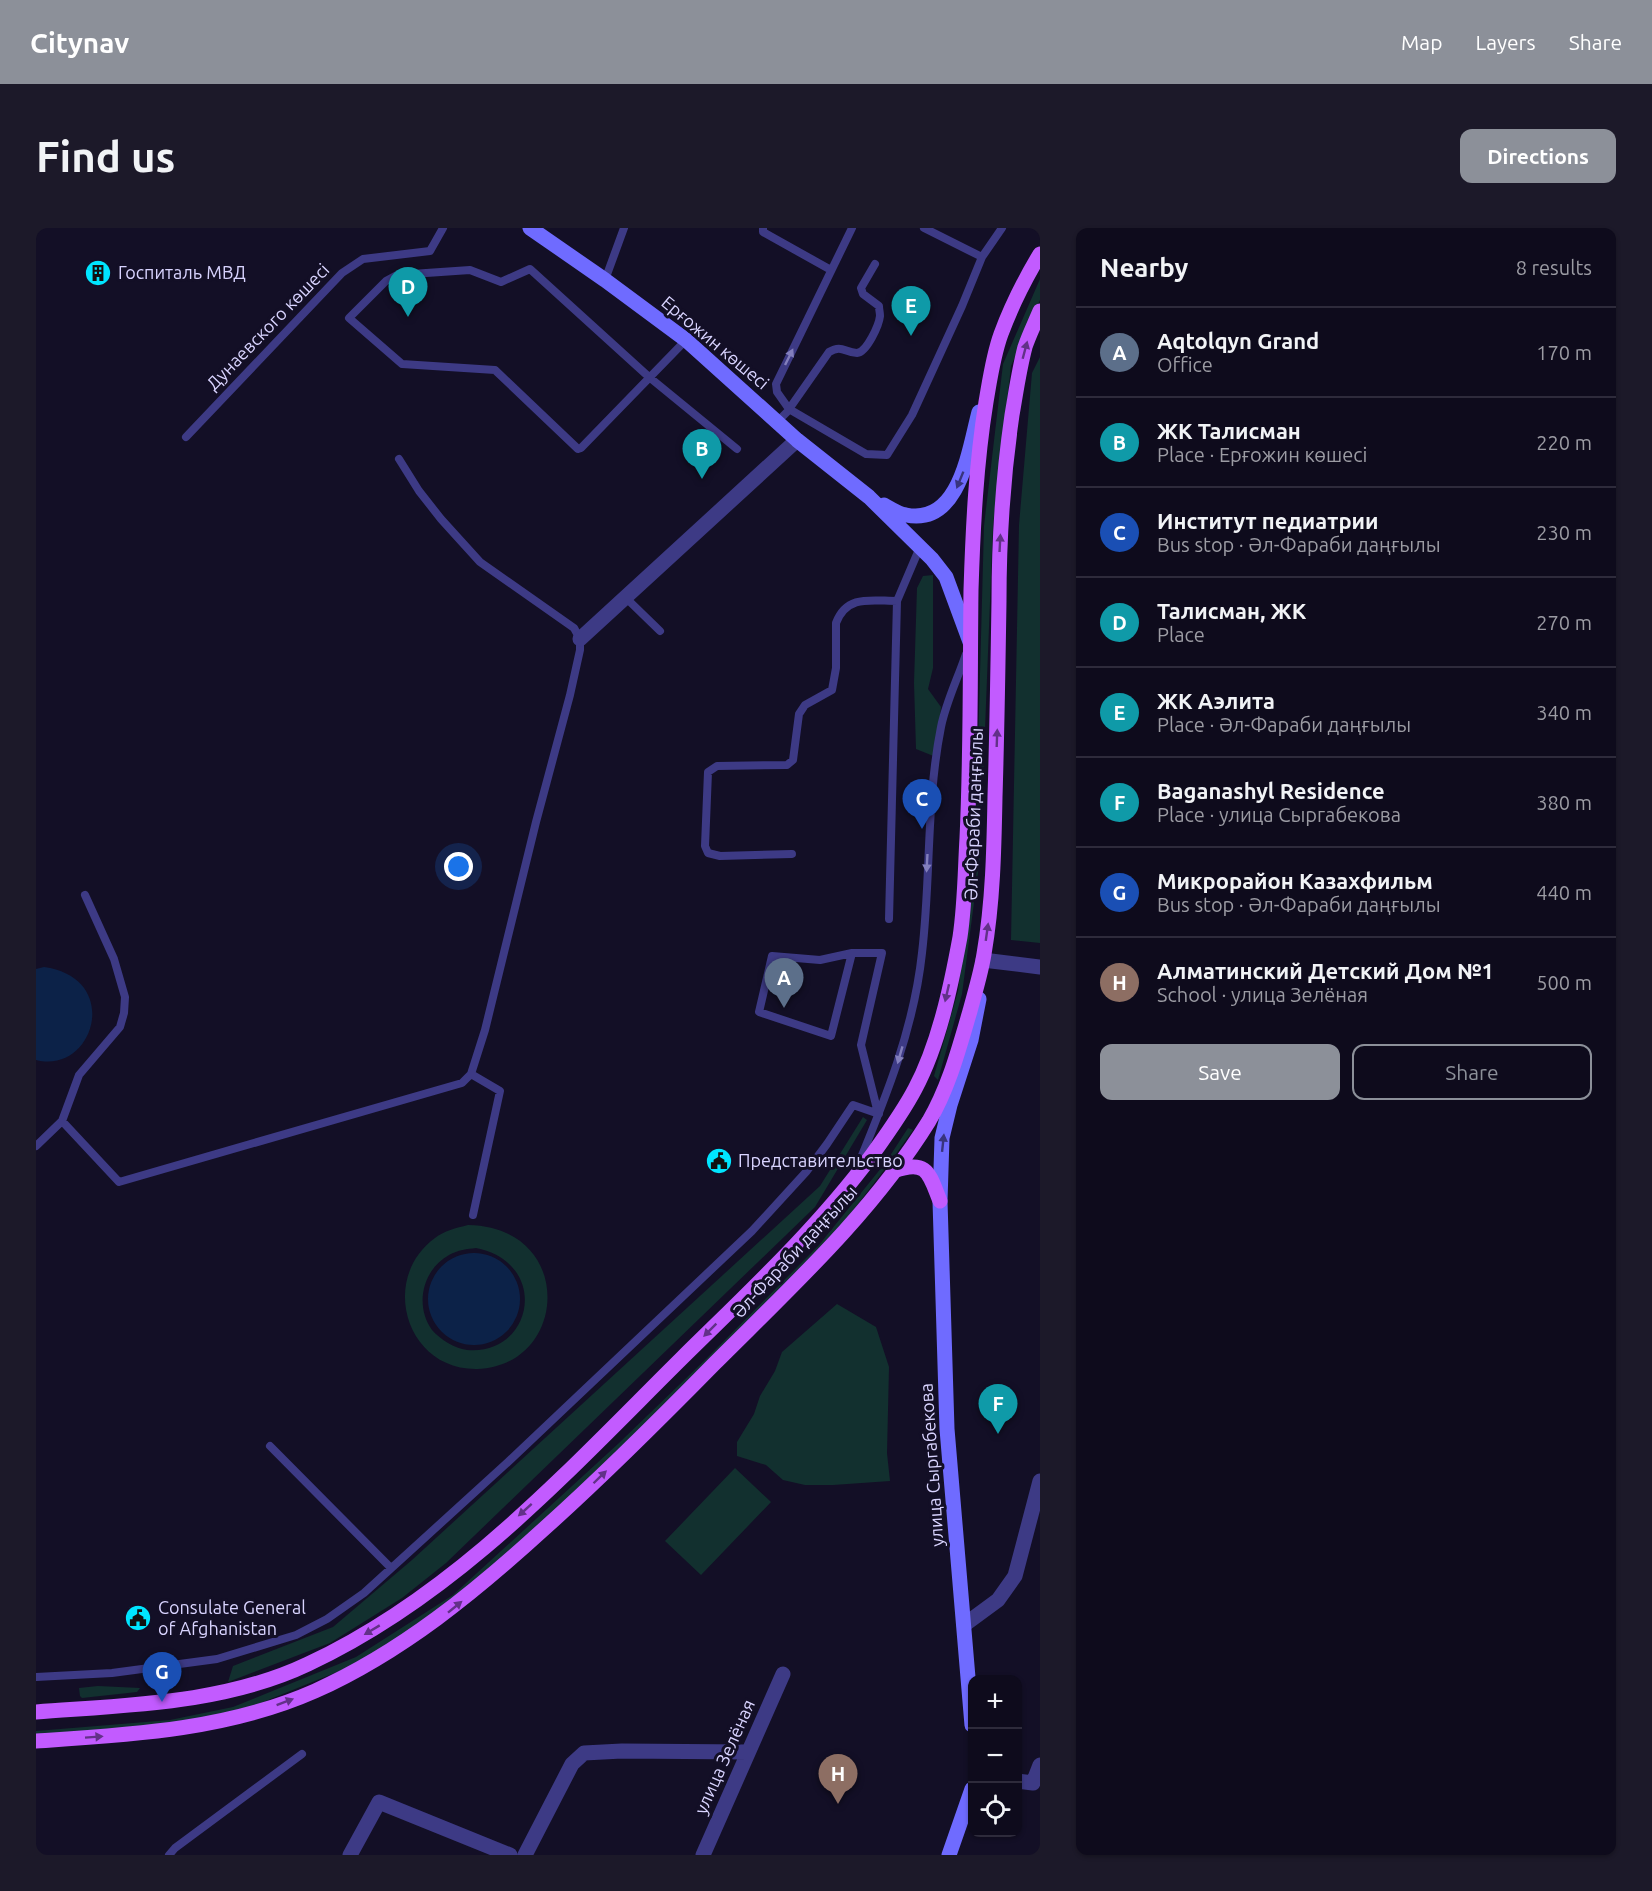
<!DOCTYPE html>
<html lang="en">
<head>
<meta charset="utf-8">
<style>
  body { margin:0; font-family:Ubuntu,sans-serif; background:#1c1929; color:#f1f3f6 }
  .controls { position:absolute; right:18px; bottom:18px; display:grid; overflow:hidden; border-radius:12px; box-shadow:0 2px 4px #0004 }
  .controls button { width:54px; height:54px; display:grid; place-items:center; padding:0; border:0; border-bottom:2px solid #2e2b3b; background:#0e0b1c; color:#f1f3f6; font:30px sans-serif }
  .you { position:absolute; left:423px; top:639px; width:21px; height:21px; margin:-15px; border:4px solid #fff; border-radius:50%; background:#1a73e8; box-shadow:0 0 0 9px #1a73e833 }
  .badge { display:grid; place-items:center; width:39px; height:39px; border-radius:50%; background:#8c9099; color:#fff; font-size:20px; font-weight:700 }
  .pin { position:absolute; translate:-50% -50px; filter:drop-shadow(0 2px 3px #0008) }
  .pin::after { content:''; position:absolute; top:32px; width:21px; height:18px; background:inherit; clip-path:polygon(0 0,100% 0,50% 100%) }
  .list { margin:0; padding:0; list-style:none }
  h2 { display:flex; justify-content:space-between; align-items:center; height:78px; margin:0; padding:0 24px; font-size:26px }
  h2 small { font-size:20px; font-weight:400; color:#9b9ba3 }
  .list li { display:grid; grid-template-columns:39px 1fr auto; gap:18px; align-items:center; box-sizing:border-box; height:90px; padding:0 24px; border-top:2px solid #2e2b3b }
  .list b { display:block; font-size:22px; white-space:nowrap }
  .list p { margin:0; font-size:20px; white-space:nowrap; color:#9b9ba3 }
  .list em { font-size:20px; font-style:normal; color:#9b9ba3 }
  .actions { display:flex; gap:12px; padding:18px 24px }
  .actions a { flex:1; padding:14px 0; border:2px solid #8c9099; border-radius:12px; text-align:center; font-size:21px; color:#8c9099 }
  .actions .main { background:#8c9099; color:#fff }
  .icon { flex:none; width:33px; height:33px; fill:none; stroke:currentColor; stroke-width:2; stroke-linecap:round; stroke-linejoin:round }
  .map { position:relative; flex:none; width:1004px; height:1627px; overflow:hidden; border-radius:12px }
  header { display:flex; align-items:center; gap:36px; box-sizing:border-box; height:84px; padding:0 30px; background:#8c9099; color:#fff }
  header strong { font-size:28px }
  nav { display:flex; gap:33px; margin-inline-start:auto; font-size:21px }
  .intro { display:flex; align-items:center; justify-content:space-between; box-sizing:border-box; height:144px; padding:0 36px }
  h1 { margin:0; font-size:42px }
  .button { padding:15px 27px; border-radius:12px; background:#8c9099; color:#fff; font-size:21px; font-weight:700 }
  main { display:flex; gap:36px; padding:0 36px }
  aside { flex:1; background:#0e0b1c; border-radius:12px; box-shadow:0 2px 4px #0004 }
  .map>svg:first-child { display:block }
</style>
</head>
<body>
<header>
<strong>Citynav</strong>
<nav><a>Map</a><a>Layers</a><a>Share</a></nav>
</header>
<div class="intro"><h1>Find us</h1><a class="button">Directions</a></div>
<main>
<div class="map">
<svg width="1004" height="1627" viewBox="0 0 1004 1627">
  <rect width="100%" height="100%" fill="#130f26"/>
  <path fill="#12302f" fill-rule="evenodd" d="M1004,51V72L975,138L957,297L944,629L926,766L902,852L898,848L922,763L939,631L948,298L967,136Z
    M1004,129V715L975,712L983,297L996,145Z
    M897,347V440L892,461L905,479L900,529L880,521L878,455L881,360L887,348Z
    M827,889L831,892L779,979L410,1335L366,1370L294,1415L192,1454L197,1438L297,1399L376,1332L784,958Z
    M872,900L877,902L852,937L787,1021L587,1220L422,1371L323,1435L200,1485L135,1497L0,1509V1503L134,1492L197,1479L320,1429L417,1367L583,1215L671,1130L783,1017L850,934Z
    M432,997C540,999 533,1138 441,1141C370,1142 343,1051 399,1010C408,1003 420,1000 432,997ZM440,1020C515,1035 497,1128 431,1122C418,1120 405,1112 396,1102C378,1077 387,1041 413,1027C422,1022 431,1021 440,1020Z
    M801,1076L840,1099L853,1139L851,1225L854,1253L797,1257H769L747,1252L730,1237L701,1228V1214L718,1186L724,1168L739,1143L746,1124Z
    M699,1240L735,1274L665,1347L629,1313Z
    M62,1458L104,1460L101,1464L46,1470L44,1468L43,1460Z"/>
  <path fill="#0c2248" d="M8,739C87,750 58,847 0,832V741Z
    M392 1071a46 46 0 1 1 92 0a46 46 0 1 1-92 0Z"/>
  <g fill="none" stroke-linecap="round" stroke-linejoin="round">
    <path stroke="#3d3a85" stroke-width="8" d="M727,0V4L795,42
      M816,0L740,156L741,164L753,181L830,226L851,227L876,187L926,78L946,29
      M888,0L946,29L966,0
      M569,52L588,0
      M650,112L545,220L542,221L459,142L366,136L313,90L350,53L361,47L434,42L465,54L494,41L613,149L701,221
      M742,193L751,184L793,124C806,116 809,125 821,125C831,124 843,97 844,88C844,84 843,82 843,78L827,66L825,60L839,36
      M150,209L306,45L327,31L394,23L407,0
      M589,369L624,403
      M756,626L684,628L672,625L669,618L672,544L681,538L751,537L757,532L763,486L769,477L796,462L800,440V395C811,366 836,373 861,373
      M853,691L861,373L884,319
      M816,725L784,732L736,728L723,784L795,808L816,725H846L825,817L842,885
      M435,846L464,863L437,987
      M26,893L83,954L426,855L435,846L449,802L500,594L534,467L544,422V411L538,400L444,334L405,291L383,263L363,231
      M0,918L26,893L43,847L84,799L88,785L89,769L78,731L49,667
      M822,937C850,869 878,800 886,725C895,650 890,574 905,499C910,474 922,450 930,426
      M234,1218L355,1340
      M0,1449L76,1445L181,1431L260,1407L291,1391L328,1365L472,1234L716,1003L770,944L791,916L817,877L843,886
      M133,1627L139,1620L266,1526"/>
    <path stroke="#3d3a85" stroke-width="15" d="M544,411L761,212
      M947,732L1004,739
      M928,1397L962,1372L979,1348L1004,1253
      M981,1553L997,1555L1004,1537
      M314,1627L343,1574L474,1627
      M489,1627L536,1536L548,1525L586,1523L712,1524
      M667,1627L747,1446"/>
    <path stroke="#6f6bff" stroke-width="15" d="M494,0L569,52L650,112L761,212L833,269L896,331L910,349L934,414
      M848,277C855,281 862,286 870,287C924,298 933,221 943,184
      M936,1497L911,1201L904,973L906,910L914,877L935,812L943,771
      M913,1627L936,1561"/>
    <path stroke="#c25bff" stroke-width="15" d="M858,943C892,931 893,946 904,973
      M0,1484C91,1477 188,1476 272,1436C420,1367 532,1243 646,1130C712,1065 780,1002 836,927C851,906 867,884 879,861C903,816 915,758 924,709C929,676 929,643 931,610C935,527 934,444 935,362C937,299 940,236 950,174C954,151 957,128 965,106C975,79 989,51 1004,26
      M0,1513C94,1507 191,1502 279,1463C366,1424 440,1363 510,1299C568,1247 624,1191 679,1135C755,1059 836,985 893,893C913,859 923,820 934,783C939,764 945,745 948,726C957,674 958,621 959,569C961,504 962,438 963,373C963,310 967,249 976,187C980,164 983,142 989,119C993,107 999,95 1004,83"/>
  </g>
  <defs><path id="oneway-solid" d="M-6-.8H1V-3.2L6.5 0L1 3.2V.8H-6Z" transform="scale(1.5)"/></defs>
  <g fill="#623188">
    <use href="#oneway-solid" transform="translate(989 122) rotate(-75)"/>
    <use href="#oneway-solid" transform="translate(964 315) rotate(-87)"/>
    <use href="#oneway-solid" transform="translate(961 510) rotate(-88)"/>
    <use href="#oneway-solid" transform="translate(951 704) rotate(-82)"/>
    <use href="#oneway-solid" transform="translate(911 765) rotate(103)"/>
    <use href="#oneway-solid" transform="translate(674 1102) rotate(135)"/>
    <use href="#oneway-solid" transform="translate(564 1249) rotate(-44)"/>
    <use href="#oneway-solid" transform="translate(489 1282) rotate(138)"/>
    <use href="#oneway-solid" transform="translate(419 1379) rotate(-39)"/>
    <use href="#oneway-solid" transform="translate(336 1402) rotate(149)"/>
    <use href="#oneway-solid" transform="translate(249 1474) rotate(-21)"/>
    <use href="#oneway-solid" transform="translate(58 1509) rotate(-4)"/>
  </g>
  <g fill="#837fbc">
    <use href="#oneway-solid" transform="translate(753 129) rotate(-64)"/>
    <use href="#oneway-solid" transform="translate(891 635) rotate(93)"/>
    <use href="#oneway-solid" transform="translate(864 827) rotate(106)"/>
  </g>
  <g fill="#38347d">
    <use href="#oneway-solid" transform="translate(924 252) rotate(112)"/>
    <use href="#oneway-solid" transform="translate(907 915) rotate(-84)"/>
  </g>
  <defs>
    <g id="building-disc" transform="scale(1.35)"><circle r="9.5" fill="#00e5ff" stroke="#130f26"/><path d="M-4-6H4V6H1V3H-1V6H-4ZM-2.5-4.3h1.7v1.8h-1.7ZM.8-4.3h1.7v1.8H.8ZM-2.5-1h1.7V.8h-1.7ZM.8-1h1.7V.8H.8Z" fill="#111"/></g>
    <g id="civic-disc" transform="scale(1.35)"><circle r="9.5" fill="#00e5ff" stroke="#130f26"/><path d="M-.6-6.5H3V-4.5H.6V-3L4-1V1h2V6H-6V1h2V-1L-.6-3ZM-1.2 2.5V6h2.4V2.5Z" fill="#111"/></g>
  </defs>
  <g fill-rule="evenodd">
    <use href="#building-disc" x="62" y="45"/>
    <use href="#civic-disc" x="683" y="933"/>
    <use href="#civic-disc" x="102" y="1390"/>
  </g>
  <g text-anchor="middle" stroke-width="6" stroke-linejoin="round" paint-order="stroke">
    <g font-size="18" fill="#d9d4ff" stroke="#130f26" text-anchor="start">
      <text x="82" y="51">Госпиталь МВД</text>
      <text x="702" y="939">Представительство</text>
      <text x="122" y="1386">Consulate General<tspan x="122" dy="21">of Afghanistan</tspan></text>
    </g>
    <g font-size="18" fill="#d9d4ff" stroke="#130f26">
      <text transform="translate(232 99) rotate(-46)" y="6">Дунаевского көшесі</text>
      <text transform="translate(679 115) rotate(40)" y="6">Ерғожин көшесі</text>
      <text transform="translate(938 586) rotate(-88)" y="6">Әл-Фараби даңғылы</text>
      <text transform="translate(759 1024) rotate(-47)" y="6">Әл-Фараби даңғылы</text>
      <text transform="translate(896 1237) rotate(-94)" y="6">улица Сыргабекова</text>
      <text transform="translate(689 1529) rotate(-66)" y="6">улица Зелёная</text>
    </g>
  </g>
</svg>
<div class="controls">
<button>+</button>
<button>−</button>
<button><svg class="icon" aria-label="locate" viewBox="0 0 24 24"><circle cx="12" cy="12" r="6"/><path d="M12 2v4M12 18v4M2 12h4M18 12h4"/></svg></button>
</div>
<div class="you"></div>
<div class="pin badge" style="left:748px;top:780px;background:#5c6f8a">A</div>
<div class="pin badge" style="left:666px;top:251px;background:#0f9aa8">B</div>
<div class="pin badge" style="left:886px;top:601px;background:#1a4fb4">C</div>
<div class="pin badge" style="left:372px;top:89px;background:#0f9aa8">D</div>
<div class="pin badge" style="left:875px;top:108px;background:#0f9aa8">E</div>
<div class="pin badge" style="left:962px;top:1206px;background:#0f9aa8">F</div>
<div class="pin badge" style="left:126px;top:1474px;background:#1a4fb4">G</div>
<div class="pin badge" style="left:802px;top:1576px;background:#8d6e63">H</div>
</div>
<aside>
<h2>Nearby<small>8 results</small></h2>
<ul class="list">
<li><span class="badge" style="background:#5c6f8a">A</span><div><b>Aqtolqyn Grand</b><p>Office</p></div><em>170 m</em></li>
<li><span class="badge" style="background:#0f9aa8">B</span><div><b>ЖК Талисман</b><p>Place · Ерғожин көшесі</p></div><em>220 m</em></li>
<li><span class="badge" style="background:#1a4fb4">C</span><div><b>Институт педиатрии</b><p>Bus stop · Әл-Фараби даңғылы</p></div><em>230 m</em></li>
<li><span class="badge" style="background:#0f9aa8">D</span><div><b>Талисман, ЖК</b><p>Place</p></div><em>270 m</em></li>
<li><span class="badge" style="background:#0f9aa8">E</span><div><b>ЖК Аэлита</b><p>Place · Әл-Фараби даңғылы</p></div><em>340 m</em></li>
<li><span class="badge" style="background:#0f9aa8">F</span><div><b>Baganashyl Residence</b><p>Place · улица Сыргабекова</p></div><em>380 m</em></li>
<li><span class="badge" style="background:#1a4fb4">G</span><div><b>Микрорайон Казахфильм</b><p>Bus stop · Әл-Фараби даңғылы</p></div><em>440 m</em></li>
<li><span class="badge" style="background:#8d6e63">H</span><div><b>Алматинский Детский Дом №1</b><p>School · улица Зелёная</p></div><em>500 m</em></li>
</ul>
<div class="actions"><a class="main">Save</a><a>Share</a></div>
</aside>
</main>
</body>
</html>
